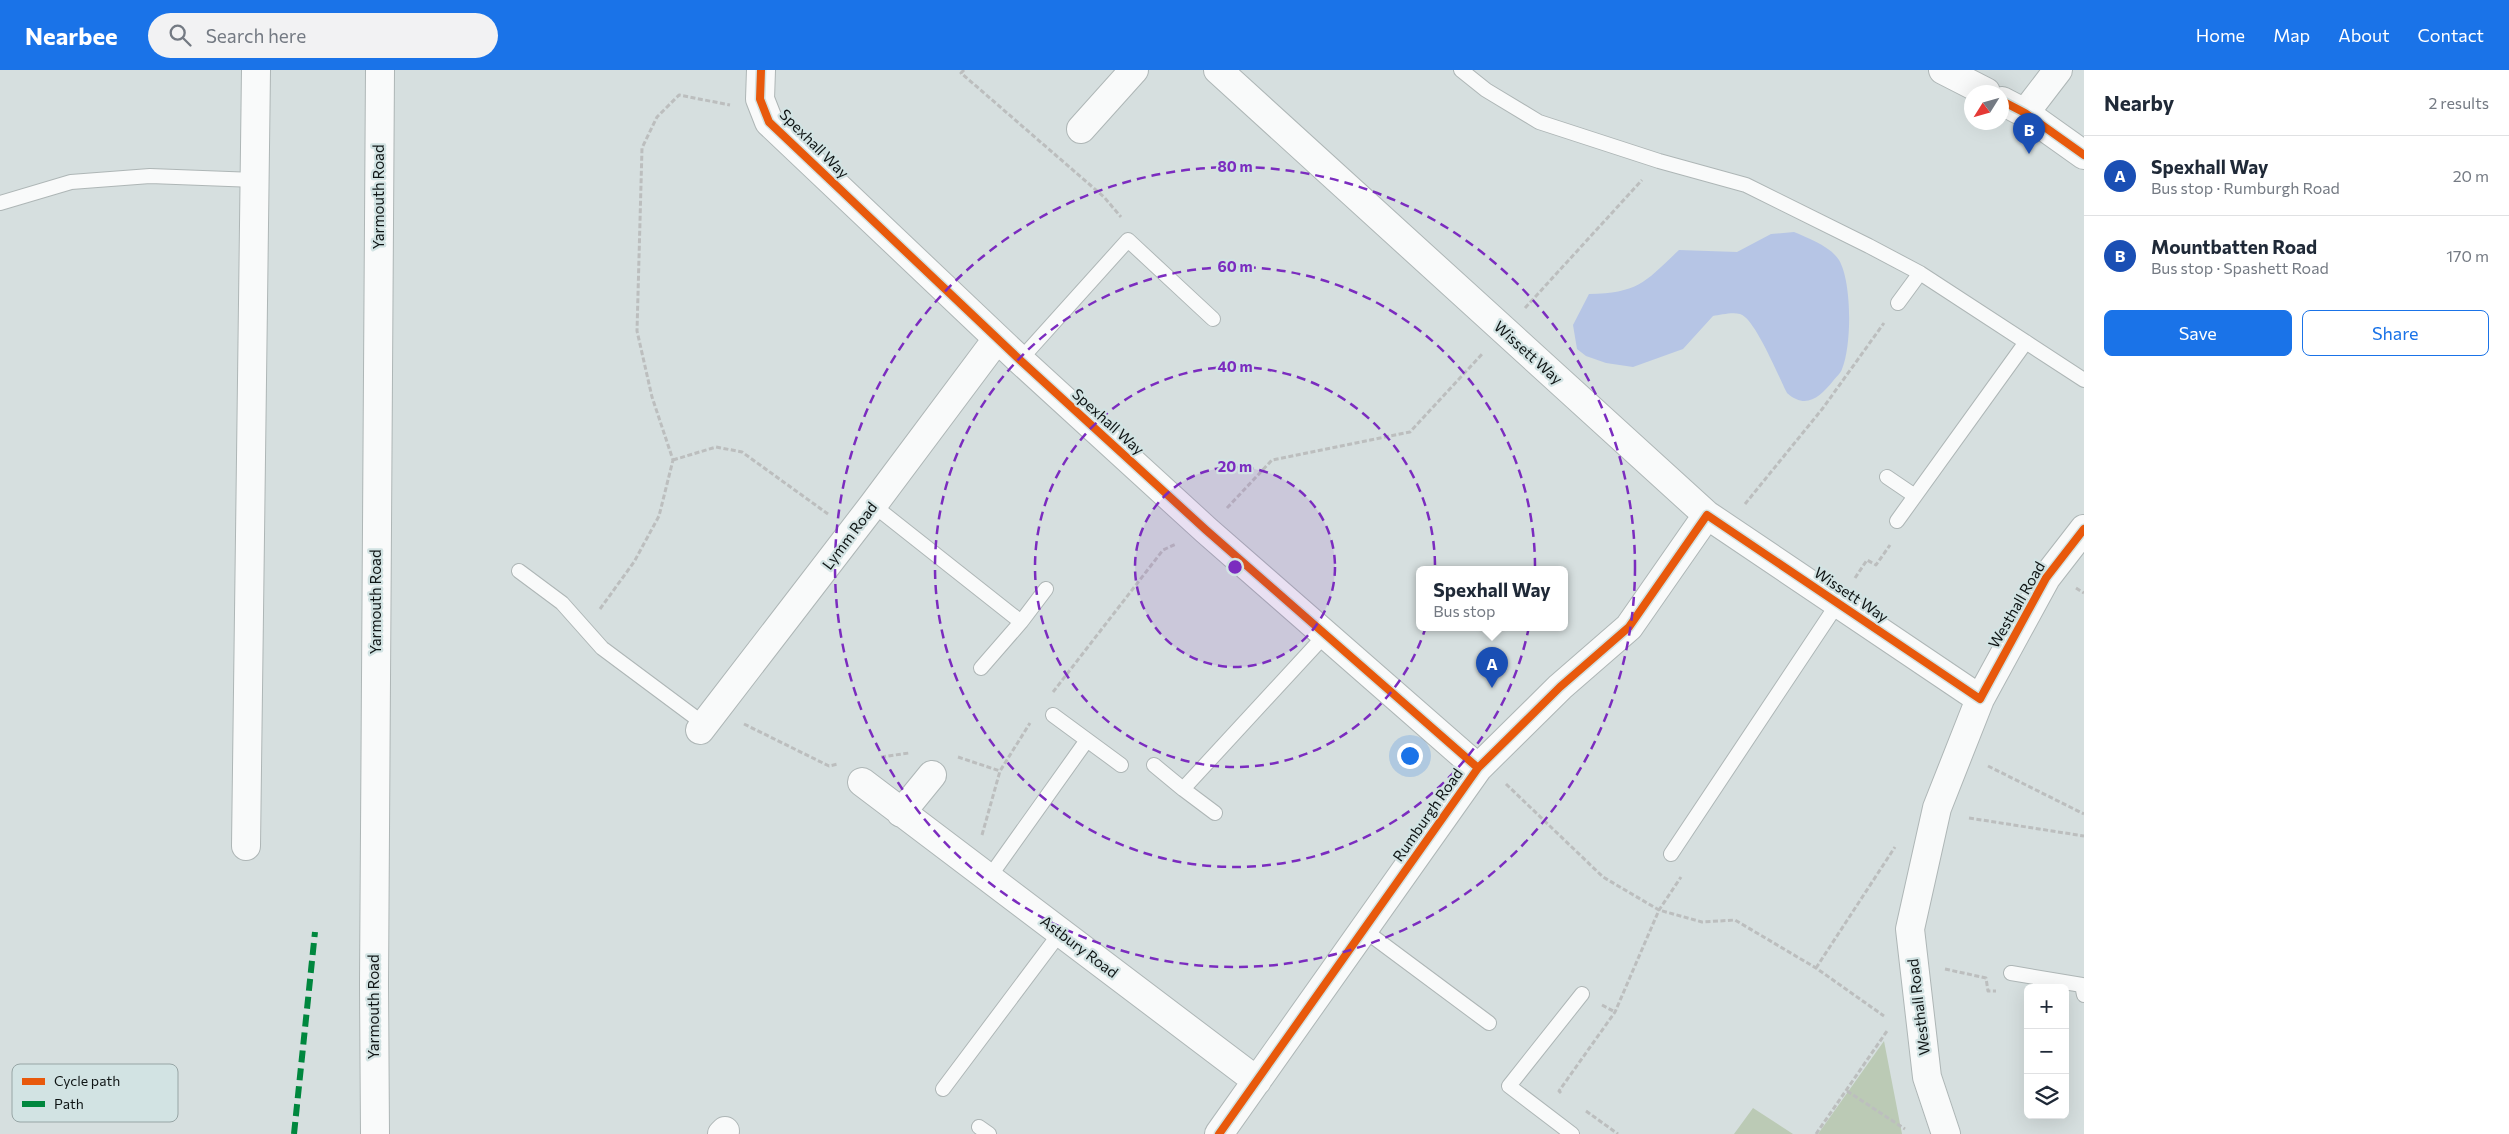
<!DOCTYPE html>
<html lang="en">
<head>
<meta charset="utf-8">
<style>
  body { margin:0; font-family:Commissioner,sans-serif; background:#f2f2f3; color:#1f2937 }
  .controls { position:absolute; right:15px; bottom:15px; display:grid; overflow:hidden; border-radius:8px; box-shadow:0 5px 20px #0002 }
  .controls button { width:45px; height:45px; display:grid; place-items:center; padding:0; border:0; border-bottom:1px solid #e0e1e3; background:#fff; color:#1f2937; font:25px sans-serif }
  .compass { position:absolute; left:1964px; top:15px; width:45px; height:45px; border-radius:50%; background:#fff; box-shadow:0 5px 20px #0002; rotate:233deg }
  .you { position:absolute; left:1409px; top:685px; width:18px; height:18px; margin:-12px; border:4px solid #fff; border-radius:50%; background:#1a73e8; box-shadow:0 0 0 8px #1a73e833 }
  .badge { display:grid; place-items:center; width:32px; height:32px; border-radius:50%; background:#1a73e8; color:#fff; font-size:16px; font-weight:700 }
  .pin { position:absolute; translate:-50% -41px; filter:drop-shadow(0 1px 2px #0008) }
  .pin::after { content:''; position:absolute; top:26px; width:18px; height:15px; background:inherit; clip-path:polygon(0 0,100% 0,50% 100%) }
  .popup { position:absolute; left:1416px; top:496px; width:152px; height:65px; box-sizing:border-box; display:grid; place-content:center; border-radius:8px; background:#fff; filter:drop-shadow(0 1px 4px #0005); font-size:16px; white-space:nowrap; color:#747a83 }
  .popup b { font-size:19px; color:#1f2937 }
  .popup::after { content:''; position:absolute; left:50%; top:100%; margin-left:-10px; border:10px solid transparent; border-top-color:#fff }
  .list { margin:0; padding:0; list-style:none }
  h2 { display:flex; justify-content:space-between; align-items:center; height:65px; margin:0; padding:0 20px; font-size:21px }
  h2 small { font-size:16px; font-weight:400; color:#747a83 }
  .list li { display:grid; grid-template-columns:32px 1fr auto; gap:15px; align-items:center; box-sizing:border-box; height:80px; padding:0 20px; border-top:1px solid #e0e1e3 }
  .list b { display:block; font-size:19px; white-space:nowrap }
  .list p { margin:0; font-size:16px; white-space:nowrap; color:#747a83 }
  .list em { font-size:16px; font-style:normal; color:#747a83 }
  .actions { display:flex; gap:10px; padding:15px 20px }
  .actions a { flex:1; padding:11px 0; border:1px solid #1a73e8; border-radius:8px; text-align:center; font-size:18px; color:#1a73e8 }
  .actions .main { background:#1a73e8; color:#fff }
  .icon { flex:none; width:28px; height:28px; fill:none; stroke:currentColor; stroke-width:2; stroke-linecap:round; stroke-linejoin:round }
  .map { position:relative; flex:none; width:2084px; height:1064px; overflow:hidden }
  header { display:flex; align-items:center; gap:30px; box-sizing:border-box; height:70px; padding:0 25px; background:#1a73e8; color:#fff }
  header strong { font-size:24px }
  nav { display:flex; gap:28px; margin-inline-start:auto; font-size:18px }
  .search { width:350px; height:45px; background:#f2f2f3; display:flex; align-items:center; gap:12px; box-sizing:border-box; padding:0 18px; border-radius:28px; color:#747a83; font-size:19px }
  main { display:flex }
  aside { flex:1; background:#fff }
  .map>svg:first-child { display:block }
</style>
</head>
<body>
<header>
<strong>Nearbee</strong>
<div class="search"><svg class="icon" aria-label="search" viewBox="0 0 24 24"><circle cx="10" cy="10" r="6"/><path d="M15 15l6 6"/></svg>Search here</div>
<nav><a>Home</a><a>Map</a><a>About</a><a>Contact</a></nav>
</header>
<main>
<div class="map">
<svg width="2084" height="1064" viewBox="0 0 2084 1064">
  <rect width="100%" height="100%" fill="#d6dfdf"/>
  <path fill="#bbcab5" d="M1884,971L1902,1064H1818Z
    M1753,1038L1793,1064H1734Z"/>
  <path fill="#b6c5e5" d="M1794,162C1808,168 1830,176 1839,190C1852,212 1852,275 1842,299C1841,303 1836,307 1833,311C1820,327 1806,340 1787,323C1779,308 1755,248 1740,244C1732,242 1720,245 1713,246L1683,279L1633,297L1606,293L1586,286L1577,279L1573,255L1589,224C1639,223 1645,212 1679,180L1737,182L1771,164Z"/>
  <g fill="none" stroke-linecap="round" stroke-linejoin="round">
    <g stroke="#aeb6b6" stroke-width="16">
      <path id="lane" d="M1461,0L1486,20L1539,52L1659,91L1746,115L1869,176L1920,203L2084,310
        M0,133L71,112L150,106L255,110
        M1898,233L1920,203
        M1020,290L1128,170L1213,249
        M1887,407L1915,426
        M873,435L1021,552L981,598
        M1897,451L2026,272
        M519,501L562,533L602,578L704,654
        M1021,552L1046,519
        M1087,670L1121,695
        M1154,695L1183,719L1326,564
        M1183,719L1215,743
        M1671,784L1838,533
        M988,809L1087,670L1053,645
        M1364,860L1489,953
        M2011,903L2082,915L2084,925
        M943,1019L1060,863
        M979,1057L989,1064
        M1572,1064L1509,1016L1582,924"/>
    </g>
    <g stroke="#aeb6b6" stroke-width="30">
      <path id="street" d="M761,0L760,29L769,52L1020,290L1206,460L1478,698
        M1218,0L1707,445L1980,629
        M1943,0L1986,22
        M2002,31L2025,43L2084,85
        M2025,43L2058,0
        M1081,59L1134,0
        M700,660L873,435L997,269
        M862,712L1257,1011
        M901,743L932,705
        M246,776L256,0
        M722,1064L725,1061
        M1219,1064L1478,698L1560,617L1629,557L1707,445
        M1946,1064L1927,1007L1910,859L1937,738L1980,629L2046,508L2084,459"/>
    </g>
    <g stroke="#aeb6b6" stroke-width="30">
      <path id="highway" d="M375,1064L374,914L380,0"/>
    </g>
    <path stroke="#bcbebe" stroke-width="3" stroke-dasharray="5 2.5" stroke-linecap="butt" d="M964,0L961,3L1104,127L1121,147
      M1525,238L1642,110
      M673,390L716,377L742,382L828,444
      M1745,434L1823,338L1884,253
      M1227,438L1272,390L1410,362L1483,283
      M1855,508L1867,490L1876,495L1890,475
      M2076,518L2084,523
      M600,539L634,492L659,446L673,390L652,327L637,261L642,78L657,47L679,25L730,35
      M1053,622L1163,480L1176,474
      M744,654L829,696L838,694
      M881,687L909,683
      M958,687L1000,701
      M1988,696L2084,744
      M1506,714L1603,807L1659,840L1702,852L1735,850L1816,898L1884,946
      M1969,748L2084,766
      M982,765L1000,701L1030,653
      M1816,898L1895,777
      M1945,899L1986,908L1988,921H1996
      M1602,935L1615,942
      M1847,1021L1905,1059
      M1561,1023L1559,1021L1615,942L1659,840L1681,807
      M1586,1041L1618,1064
      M1816,1064L1887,961"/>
    <use href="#lane" stroke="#f9fafa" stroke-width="14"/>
    <use href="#street" stroke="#f9fafa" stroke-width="28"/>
    <use href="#highway" stroke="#f9fafa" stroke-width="28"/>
    <path stroke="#00873e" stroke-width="6" stroke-dasharray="12 6" stroke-linecap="butt" d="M294,1064L315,862"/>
    <g stroke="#d2e3e3" stroke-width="11">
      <path id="cycleway" d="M761,0L760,29L769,52L1020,290L1206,460L1478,698
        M2002,31L2025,43L2084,85
        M1219,1064L1478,698L1560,617L1629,557L1707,445L1980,629L2046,508L2084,459"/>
    </g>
    <use href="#cycleway" stroke="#e8590c" stroke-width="8"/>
  </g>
  <circle cx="1235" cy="497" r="100" fill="#7b2cbf" fill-opacity=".12"/>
  <g fill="none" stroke="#7b2cbf" stroke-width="2.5" stroke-dasharray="9 6">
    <circle cx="1235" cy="497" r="100"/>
    <circle cx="1235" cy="497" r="200"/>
    <circle cx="1235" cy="497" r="300"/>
    <circle cx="1235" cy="497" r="400"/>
  </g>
  <g text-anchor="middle" stroke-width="4.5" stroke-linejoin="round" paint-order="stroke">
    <g font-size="15" fill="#0e1414" stroke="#d2e3e3">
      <text transform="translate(814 74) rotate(45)" y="5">Spexhall Way</text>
      <text transform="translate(379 127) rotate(-90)" y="5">Yarmouth Road</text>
      <text transform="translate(1528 283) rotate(42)" y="5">Wissett Way</text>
      <text transform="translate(1108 352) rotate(42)" y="5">Spexhall Way</text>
      <text transform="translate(850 466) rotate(-53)" y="5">Lymm Road</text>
      <text transform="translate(1851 525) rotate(34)" y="5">Wissett Way</text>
      <text transform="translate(376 532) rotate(-90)" y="5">Yarmouth Road</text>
      <text transform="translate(2017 535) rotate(-60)" y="5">Westhall Road</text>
      <text transform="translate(1428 745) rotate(-55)" y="5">Rumburgh Road</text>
      <text transform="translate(1079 877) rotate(37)" y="5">Astbury Road</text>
      <text transform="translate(374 937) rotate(-90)" y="5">Yarmouth Road</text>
      <text transform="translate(1919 937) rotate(-97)" y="5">Westhall Road</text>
    </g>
  </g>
  <rect x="12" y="994" width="166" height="58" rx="8" fill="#d2e3e3" stroke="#97a5a5" stroke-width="1"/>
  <rect x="22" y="1008" width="23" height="7" fill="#e8590c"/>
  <rect x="22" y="1031" width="23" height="6" fill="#00873e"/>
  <g font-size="14" fill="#0e1414">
    <text x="54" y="1016">Cycle path</text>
    <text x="54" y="1039">Path</text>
  </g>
  <circle cx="1235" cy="497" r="8" fill="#7b2cbf" stroke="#d2e3e3" stroke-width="2.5"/>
  <g font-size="15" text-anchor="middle" font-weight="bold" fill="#7b2cbf" stroke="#d2e3e3" stroke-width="4.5" stroke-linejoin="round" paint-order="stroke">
    <text x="1235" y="102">80 m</text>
    <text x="1235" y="202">60 m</text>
    <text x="1235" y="302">40 m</text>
    <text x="1235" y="402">20 m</text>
  </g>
</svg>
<div class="controls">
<button>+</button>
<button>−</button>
<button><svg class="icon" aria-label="layers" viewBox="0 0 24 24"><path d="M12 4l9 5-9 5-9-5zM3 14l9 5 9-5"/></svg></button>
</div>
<svg class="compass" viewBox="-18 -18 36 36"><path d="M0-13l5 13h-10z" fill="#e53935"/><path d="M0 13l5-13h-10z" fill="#747a83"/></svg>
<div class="you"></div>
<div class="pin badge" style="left:1492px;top:618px;background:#1a4fb4">A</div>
<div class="popup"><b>Spexhall Way</b>Bus stop</div>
<div class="pin badge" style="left:2029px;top:84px;background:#1a4fb4">B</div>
</div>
<aside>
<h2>Nearby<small>2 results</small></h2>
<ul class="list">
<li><span class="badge" style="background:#1a4fb4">A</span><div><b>Spexhall Way</b><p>Bus stop · Rumburgh Road</p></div><em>20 m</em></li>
<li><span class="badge" style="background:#1a4fb4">B</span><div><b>Mountbatten Road</b><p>Bus stop · Spashett Road</p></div><em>170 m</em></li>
</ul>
<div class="actions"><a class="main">Save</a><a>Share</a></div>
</aside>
</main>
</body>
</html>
